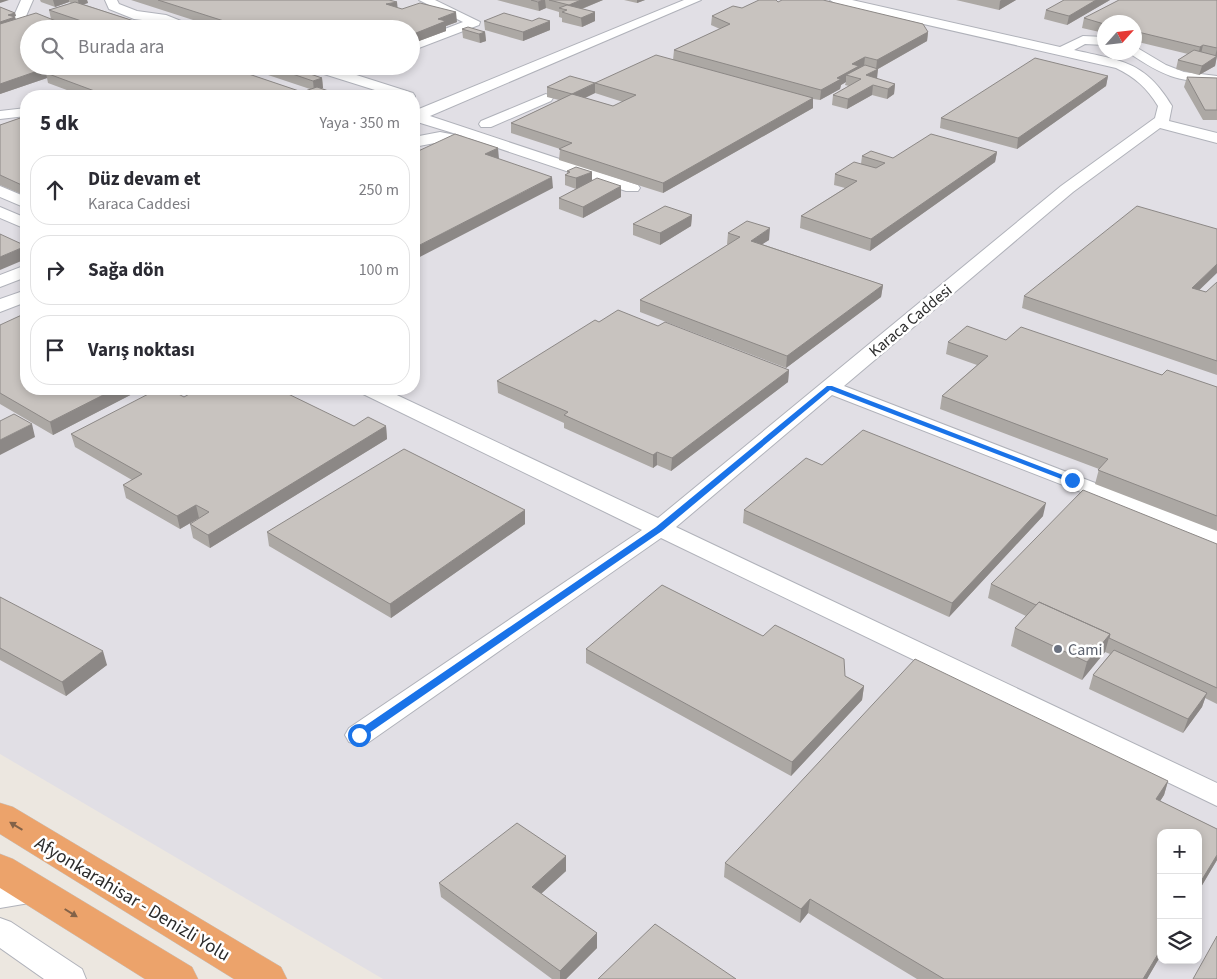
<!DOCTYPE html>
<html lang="tr">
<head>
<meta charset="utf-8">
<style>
  body { margin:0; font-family:"Source Sans 3",sans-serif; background:#f7f7f7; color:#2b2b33 }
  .controls { position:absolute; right:15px; bottom:15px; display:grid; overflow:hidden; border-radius:10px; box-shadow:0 2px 8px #0003 }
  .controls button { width:45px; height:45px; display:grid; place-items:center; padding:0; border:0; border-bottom:1px solid #e1e1e2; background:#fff; color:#2b2b33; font:25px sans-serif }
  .compass { position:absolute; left:1097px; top:15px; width:45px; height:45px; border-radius:50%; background:#fff; box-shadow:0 2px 8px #0003; rotate:63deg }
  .stop { position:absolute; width:15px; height:15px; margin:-11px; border:4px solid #1a73e8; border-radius:50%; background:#fff }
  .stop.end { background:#1a73e8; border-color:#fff; box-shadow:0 1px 5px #0008 }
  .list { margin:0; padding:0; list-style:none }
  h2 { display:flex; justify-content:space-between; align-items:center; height:65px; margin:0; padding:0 20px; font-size:21px }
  h2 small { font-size:16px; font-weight:400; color:#7c7c81 }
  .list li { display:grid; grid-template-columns:32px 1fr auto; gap:15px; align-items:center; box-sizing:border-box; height:70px; margin:0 10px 10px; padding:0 10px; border:1px solid #e1e1e2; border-radius:20px }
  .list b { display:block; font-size:19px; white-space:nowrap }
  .list p { margin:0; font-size:16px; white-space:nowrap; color:#7c7c81 }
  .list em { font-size:16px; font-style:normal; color:#7c7c81 }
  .icon { flex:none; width:28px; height:28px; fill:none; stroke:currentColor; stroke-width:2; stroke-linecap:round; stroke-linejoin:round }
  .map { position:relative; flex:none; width:1217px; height:979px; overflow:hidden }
  .search { position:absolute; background:#fff; box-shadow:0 2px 8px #0003; left:20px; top:20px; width:400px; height:55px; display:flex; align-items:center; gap:12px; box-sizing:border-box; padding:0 18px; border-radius:28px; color:#7c7c81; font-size:19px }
  .panel { position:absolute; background:#fff; box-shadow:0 2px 8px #0003; left:20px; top:90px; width:400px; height:305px; border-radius:20px }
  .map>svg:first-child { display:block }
</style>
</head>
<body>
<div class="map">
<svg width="1217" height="979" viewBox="0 0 1217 979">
  <rect width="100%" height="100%" fill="#ece7e0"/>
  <path fill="#e1dfe5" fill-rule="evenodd" d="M0,0H1217V979H383L0,754ZM1104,22H1134V52H1104ZM29,29H411V66H29ZM26,96H414V389H26ZM1161,833H1198V960H1161Z"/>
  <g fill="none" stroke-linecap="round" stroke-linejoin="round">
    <g stroke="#b0b2ba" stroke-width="2">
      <path id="minor" d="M21,0H33L23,23L0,30V22L13,18Z
        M105,0H117L119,4L137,11L166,15L201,29H181L159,22L134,19L109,9Z
        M419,0H435L480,22L479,25L411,51V42L463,22Z
        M684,0H701L430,116L638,185L640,188L638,191H626L468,138L470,141L467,144L462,146L440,142L414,147V137L440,132L466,137L414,121V111Z
        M830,0H852L1060,47L1083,36L1104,37V45L1085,44L1074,50C1122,61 1145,61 1172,106L1169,121L1217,133V143L1160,128L1073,192L844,386L1217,530V545L832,395L676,527L1217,783V806L661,538L369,742L359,745L349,742L345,735L349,728L642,530L361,393L358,389H384L658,518L1061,186L1155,118L1158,106C1147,88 1135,77 1116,68L836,4Z
        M1134,46L1166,65L1184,72L1217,76V84C1175,80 1165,77 1129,53L1134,52Z
        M306,66H328L413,93L415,96L414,98V96H394L308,69Z
        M546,94L553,98L551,101L491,127H481L479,124L481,121Z
        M26,108V116L0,119V111Z
        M0,186L26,197V208L0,197Z
        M0,207L26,218V229L0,218Z
        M26,265V277L0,287V275Z
        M26,290V302L0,312V299Z
        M36,879L47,882L51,891L47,900L0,908V884Z
        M0,918L11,922L82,969L86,979H44L0,948Z"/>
    </g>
    <g stroke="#c4c4c4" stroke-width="1">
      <path id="highway" d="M0,803L13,807L281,967L287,979H234L0,834Z
        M0,854L13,859L192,967L198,979H145L0,888Z"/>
    </g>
    <use href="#minor" fill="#fff" fill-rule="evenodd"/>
    <use href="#highway" fill="#eca36b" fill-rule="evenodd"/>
  </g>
  <path fill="#aca8a4" d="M40,0H87L88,3L83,4L134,21L135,29H79L57,21L58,28L29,66L302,92L310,89L262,73L256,75L229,66H287L322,78L323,88H321L340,96H83L48,83L47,78L0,94V7L15,13L16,16L13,17H15L16,20L51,19L49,10L71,3L69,2L55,7L41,2Z
    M131,0H310L398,8L457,22L446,26V31L411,44V29H221Z
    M497,0H603L582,9L595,21L582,27L562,22V18L559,17V12L546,8L539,11Z
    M624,0H645L637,3Z
    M956,0H1016L999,10Z
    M1110,0L1067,25L1044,19L1046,10Z
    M1217,0V56L1215,66L1199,75L1176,69L1178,60L1188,54L1134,41V22H1104V33L1082,28L1084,18Z
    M778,2L928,32L927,41L878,69L876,79L895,84L894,94L887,99L872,95L847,109L832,105L833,95L849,86L845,85L846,82L841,85L840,89L820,100L813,99V108L663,193L559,160L560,149L511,133V123L559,100L547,97V87L595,93L585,98L613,106L623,102L595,93V83L673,60L674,50L720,29L711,25L712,16L742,8Z
    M484,21L550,30L523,41L485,30Z
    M462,29L485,32L486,41L480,43L463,38Z
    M340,66H356L348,69Z
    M1108,76L1106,86L1017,149L940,128L941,118Z
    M1187,77L1217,78V120H1203L1184,87Z
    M26,116V196L0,185V125Z
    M997,152L995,162L870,251L800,228L801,216L845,188L834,185L835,174L861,164L862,156L893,158Z
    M567,171L592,180L621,197L583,218L559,209V198L576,189L565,185V175L567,174Z
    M692,215L691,226L660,245L633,235V224Z
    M728,233L769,240L762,244L883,285L881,297L786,368L640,312V300L728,245L727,244Z
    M1217,282V375L1022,308L1024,296L1199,290L1206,292Z
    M599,322L658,326L789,370L788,382L671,471L657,465L653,468L564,428V423L498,393L497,381Z
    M0,325L26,389H142L53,435L0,404Z
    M1006,340L1217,387V531L1095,484L1099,469L940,409L942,396L977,365L946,354L948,342Z
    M251,392L354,426H386L387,439L210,548L193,538L190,524L200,518H199L180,529L126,498L123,485L132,480L75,447L71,434L184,397Z
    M822,465L1043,516L949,617L743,523L744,510Z
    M525,510V524L391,618L269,546L267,532Z
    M1217,544V704L1205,698L1202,707L1183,733L1089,689L1093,675L1110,654L1105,652L1082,680L1011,646L1015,628L1026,616L988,598L991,584Z
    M0,597L107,665L66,696L0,660Z
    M763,636L864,686L862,700L791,776L586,663V649Z
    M1168,781L1164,795L1160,801L1217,829V860L1198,892L1161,833V955L1147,979H917L808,913L800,923L724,877L725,863Z
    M566,856V871L541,894L597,948L566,979H552L441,897L439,883Z"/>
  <path fill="#8c8886" d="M0,0H9L0,3Z
    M53,0H69V2L55,7Z
    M78,0H87L88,3L79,6Z
    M543,0H545L546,8L539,11L538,2Z
    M581,0H603L569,14V5Z
    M637,0H645L637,3Z
    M1001,0H1016L999,10L1000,1Z
    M1096,0H1110L1067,25L1069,16Z
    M397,2L398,11L386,4Z
    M456,12L457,22L446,26V31L411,44V35L438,19Z
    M595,12V21L582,27L581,18Z
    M15,13L16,16L9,18L8,15Z
    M15,17L16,20L0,25V22Z
    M56,21L58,29L46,24Z
    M134,21L135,29H111Z
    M550,21V30L523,41V32Z
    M485,32L486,41L480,43L479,34Z
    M928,32L927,41L876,70L877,60Z
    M1203,45L1201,54L1198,56L1200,47Z
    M1217,48V56L1215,66L1199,75L1202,66L1215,57Z
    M865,57L864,66L846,75V82L841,85L840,89L820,100L821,90L837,78L852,64Z
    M52,66H83L46,73L47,78L0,94V84Z
    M255,66H261L262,73L256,75Z
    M348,66H356L348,69Z
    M878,69L877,79L866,75Z
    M1108,76L1106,86L1017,149L1018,138Z
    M322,78L323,88L314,91L313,81Z
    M595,83V93L572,104V94Z
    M895,84L894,94L887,99L888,89Z
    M873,85L872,95L847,109L848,99Z
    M813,98V108L663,193V183Z
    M498,148L499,159L486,165L485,154Z
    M997,152L995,162L870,251L871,239Z
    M592,172V183L576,189V178Z
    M552,177L553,188L414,260V248Z
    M621,186V197L583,218V207Z
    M692,215L691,226L660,245V233Z
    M770,228L769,240L750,252L751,241Z
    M26,246V259L0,270V257Z
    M1217,264V273L1189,300L1192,288Z
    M883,285L881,297L786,368L787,356Z
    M789,370L788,382L671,471L672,458Z
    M115,389H142L53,435L50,422Z
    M32,424L35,437L0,455V440Z
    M386,426L387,439L210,548L208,535Z
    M657,452V465L653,468V455Z
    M1046,503L1043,516L949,617L952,603Z
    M196,505L199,518L180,529L177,516Z
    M525,510V524L391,618L390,604Z
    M1110,634L1105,652L1082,680L1087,662Z
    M103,651L107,665L66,696L62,682Z
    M864,686L862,700L791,776L792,762Z
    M1207,693L1202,707L1183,733L1188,719Z
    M1168,781L1164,795L1152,814L1156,799Z
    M1217,855V860L1198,892V886Z
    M566,856V871L532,902V887Z
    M810,899L808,913L800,923L801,909Z
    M597,933V948L566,979H560V971Z
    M1161,949V955L1147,979H1143Z"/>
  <path fill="#c8c3bf" stroke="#8c8886" d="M158,0H389L397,2L386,4L402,9L420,3L456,12L438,19L446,21L411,35V29H249Z
    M531,0H543L538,2Z
    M549,0H581L569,5Z
    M759,0H776L778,2L782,0H823L923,24L928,32L877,60L865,57L852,64L859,66L837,78L841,79L821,90L674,50L730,24L712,16L733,6L742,8Z
    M1064,0H1096L1069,16L1046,10Z
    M1119,0H1217V48L1203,45L1200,47L1134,31V22H1104V24L1084,18Z
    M75,2L134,21L111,29H105L49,10Z
    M567,5L595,12L581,18L562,12L567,10L559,8Z
    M0,7L15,13L8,15L15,17L0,22Z
    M36,13L56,21L46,24L61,29H29V66H52L0,84V24Z
    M504,13L532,21L539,18L550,21L523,32L484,21Z
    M152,25L163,29H140Z
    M468,27L485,32L479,34L462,29Z
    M1194,50L1217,56L1202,66L1178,60Z
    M656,55L813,98L663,183L559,149L572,143L511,123L572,94L613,106L636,95L595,83Z
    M1035,58L1108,76L1018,138L941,118Z
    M865,65L878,69L866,75L895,84L888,89L873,85L848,99L833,95L861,79L846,75Z
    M65,66H225L302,92L317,87L340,95L336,96H108L46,73Z
    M269,66H287L322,78L313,81Z
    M570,76L595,83L572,94L547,87Z
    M1187,77L1217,78V110H1205Z
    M355,93L364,96H347Z
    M26,116V187L0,175V125Z
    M455,134L498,148L485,154L552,177L414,248V153Z
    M931,134L997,152L871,239L801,216L857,181L835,174L854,162L876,168L885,163L862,156L871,151L893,158Z
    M576,167L592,172L576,178L565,175L570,172L567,171Z
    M597,178L621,186L583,207L559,198Z
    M665,206L692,215L660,233L633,224Z
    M1137,206L1217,229V264L1192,288L1206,292L1217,282V361L1024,296Z
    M747,221L770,228L751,241L883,285L787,356L640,300L740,237L728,233Z
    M0,234L26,246L0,257Z
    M618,310L658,326L665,322L789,370L672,458L657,452L653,455L564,415L568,412L497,381L595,320L599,322Z
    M26,313V389H115L50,422L0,393V325Z
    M967,326L1006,340L1021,327L1162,375L1167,370L1217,387V516L1098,470L1108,459L942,396L988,356L948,342Z
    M158,389H169L184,397L198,389H206L217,394L227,389H244L251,392L257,389H278L354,426L368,417L386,426L208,535L190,524L209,512L196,505L177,516L123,485L142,474L71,434Z
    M14,414L32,424L0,440V421Z
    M863,430L1046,503L952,603L744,510L806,458L822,465Z
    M404,449L525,510L390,604L267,532Z
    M1083,490L1217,544V688L1109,638L1110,634L1039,602L1036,605L991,584Z
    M662,585L763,636L775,625L844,659L845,676L864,686L792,762L586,649Z
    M0,597L103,651L62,682L0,648Z
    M1039,602L1110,634L1087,662L1015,628Z
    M1114,650L1207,693L1188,719L1093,675Z
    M915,659L1168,781L1156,799L1217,829V855L1198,886V833H1161V949L1143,979H944L810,899L801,909L725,863Z
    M517,823L566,856L532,887L597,933L560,971L439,883Z
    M655,924L736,979H598Z
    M1217,936V979H1193Z"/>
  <defs><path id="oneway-solid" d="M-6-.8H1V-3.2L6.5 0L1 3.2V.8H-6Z" transform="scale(1.25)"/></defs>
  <g fill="#826248">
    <use href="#oneway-solid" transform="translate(16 826) rotate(-149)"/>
    <use href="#oneway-solid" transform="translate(71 913) rotate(32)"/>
  </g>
  <path fill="#1a73e8" d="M827,386H832L1076,480L1069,482L830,390L662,531L363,737H356V732L656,527Z"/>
  <circle fill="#6b7280" stroke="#fff" stroke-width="2" cx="1058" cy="649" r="5"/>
  <g text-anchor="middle" stroke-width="5" stroke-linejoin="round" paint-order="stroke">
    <g font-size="16" fill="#2c2c2c" stroke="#fff">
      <text transform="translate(910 320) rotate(-40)" y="6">Karaca Caddesi</text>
    </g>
    <g font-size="16" fill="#5b616d" stroke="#fff" text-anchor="start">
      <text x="1068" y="655">Cami</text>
    </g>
    <g font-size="19" fill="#2c2c2c" stroke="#fff">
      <text transform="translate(133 898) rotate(31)" y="7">Afyonkarahisar - Denizli Yolu</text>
    </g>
  </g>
</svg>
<div class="controls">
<button>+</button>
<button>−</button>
<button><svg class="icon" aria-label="layers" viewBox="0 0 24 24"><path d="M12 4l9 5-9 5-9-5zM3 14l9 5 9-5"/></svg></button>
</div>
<svg class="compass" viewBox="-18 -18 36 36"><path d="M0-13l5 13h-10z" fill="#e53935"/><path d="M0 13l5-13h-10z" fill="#7c7c81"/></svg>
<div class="stop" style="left:359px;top:735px"></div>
<div class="stop end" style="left:1072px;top:480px"></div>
<div class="search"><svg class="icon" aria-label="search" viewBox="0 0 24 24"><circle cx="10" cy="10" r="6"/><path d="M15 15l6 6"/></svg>Burada ara</div>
<section class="panel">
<h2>5 dk<small>Yaya · 350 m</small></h2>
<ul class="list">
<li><svg class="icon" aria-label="ahead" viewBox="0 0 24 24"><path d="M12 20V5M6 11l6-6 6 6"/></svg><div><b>Düz devam et</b><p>Karaca Caddesi</p></div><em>250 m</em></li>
<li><svg class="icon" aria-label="right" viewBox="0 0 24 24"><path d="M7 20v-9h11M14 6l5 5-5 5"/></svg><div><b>Sağa dön</b></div><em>100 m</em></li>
<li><svg class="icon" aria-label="arrive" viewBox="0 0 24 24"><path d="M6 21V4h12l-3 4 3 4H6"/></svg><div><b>Varış noktası</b></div></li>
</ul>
</section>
</div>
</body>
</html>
